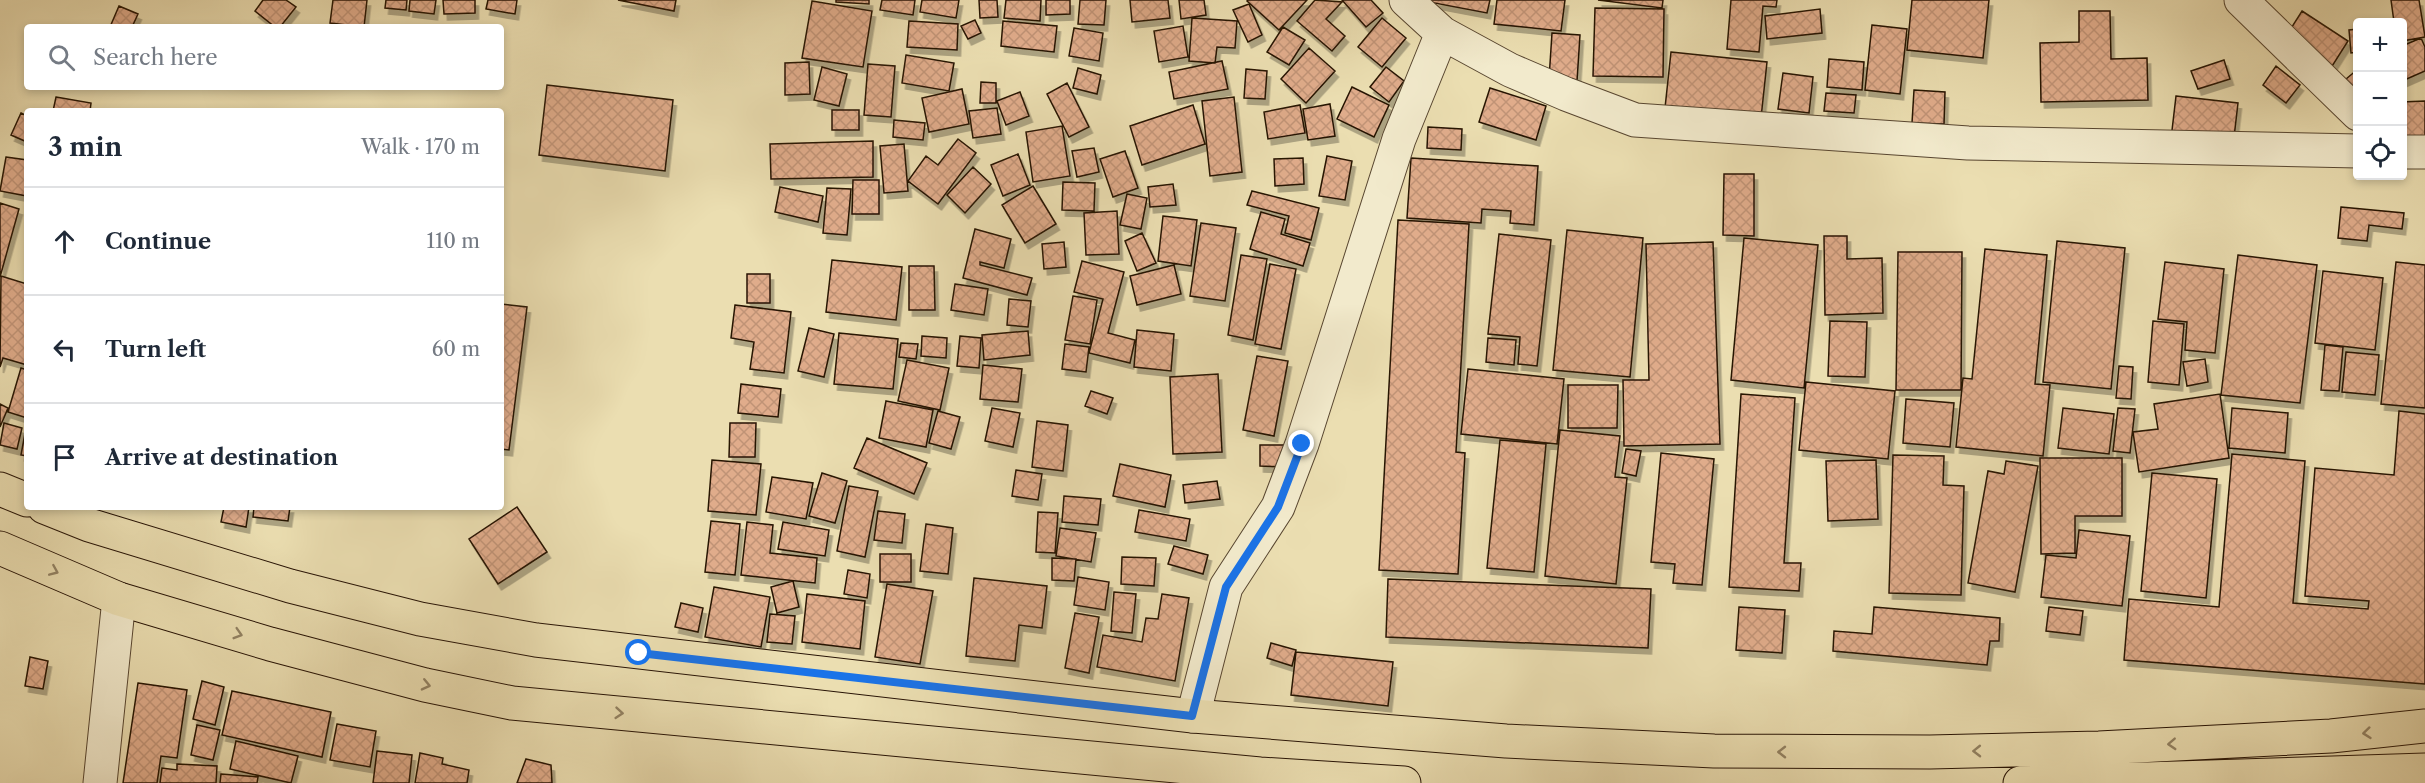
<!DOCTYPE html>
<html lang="en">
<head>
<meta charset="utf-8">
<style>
  body { margin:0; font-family:"Libre Caslon Text",serif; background:#f2f2f3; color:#1f2937 }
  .controls { position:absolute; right:18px; top:18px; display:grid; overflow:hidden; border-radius:6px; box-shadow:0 3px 9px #0003 }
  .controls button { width:54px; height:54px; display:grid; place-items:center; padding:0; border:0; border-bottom:2px solid #e0e1e3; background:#fff; color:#1f2937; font:30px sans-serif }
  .stop { position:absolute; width:18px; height:18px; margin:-14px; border:4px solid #1a73e8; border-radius:50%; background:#fff }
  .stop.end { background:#1a73e8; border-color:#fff; box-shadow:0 2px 6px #0008 }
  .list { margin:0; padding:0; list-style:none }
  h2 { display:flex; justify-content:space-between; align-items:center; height:78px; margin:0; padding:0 24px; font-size:26px }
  h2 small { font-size:20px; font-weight:400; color:#747a83 }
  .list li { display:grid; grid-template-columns:39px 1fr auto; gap:18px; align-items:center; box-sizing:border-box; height:108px; padding:0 24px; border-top:2px solid #e0e1e3 }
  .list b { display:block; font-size:22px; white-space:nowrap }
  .list em { font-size:20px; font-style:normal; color:#747a83 }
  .icon { flex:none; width:33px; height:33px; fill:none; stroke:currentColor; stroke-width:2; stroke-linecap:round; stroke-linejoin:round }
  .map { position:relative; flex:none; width:2425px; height:783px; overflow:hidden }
  .search { position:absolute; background:#fff; box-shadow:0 3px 9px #0003; left:24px; top:24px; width:480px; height:66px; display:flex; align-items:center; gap:15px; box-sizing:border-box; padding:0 21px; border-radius:6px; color:#747a83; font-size:22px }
  .panel { position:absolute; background:#fff; box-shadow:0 3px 9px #0003; left:24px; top:108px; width:480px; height:402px; border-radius:6px }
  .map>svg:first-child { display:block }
</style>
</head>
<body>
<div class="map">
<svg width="2425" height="783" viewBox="0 0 2425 783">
  <defs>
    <pattern id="building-cross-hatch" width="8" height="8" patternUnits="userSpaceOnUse" patternTransform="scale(1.5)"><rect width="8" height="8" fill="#e0ac8b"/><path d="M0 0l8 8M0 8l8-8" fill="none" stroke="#c09376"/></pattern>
    <filter id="shadow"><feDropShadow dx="3.5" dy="6" stdDeviation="0" flood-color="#0004"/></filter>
  </defs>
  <rect width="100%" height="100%" fill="#ebdeb1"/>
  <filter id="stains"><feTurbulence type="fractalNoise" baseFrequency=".00333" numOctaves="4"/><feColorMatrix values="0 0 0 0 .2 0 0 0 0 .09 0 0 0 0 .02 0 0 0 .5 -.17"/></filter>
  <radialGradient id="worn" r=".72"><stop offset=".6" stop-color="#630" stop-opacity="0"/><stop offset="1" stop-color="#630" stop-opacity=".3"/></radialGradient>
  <path fill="url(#building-cross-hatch)" stroke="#271305" stroke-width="1.5" filter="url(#shadow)" d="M263,0H286L296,7L280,27H275L255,11Z
    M333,0H367L364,27L330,23Z
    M386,0H407L406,10L385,8Z
    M410,0H436L434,14L409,11Z
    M443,0H475V13L444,14Z
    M488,0H517L515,14L486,9Z
    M618,0H676L674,11Z
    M836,0H869V4L836,2Z
    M882,0H915L913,15L880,10Z
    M922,0H959L956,18L920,12Z
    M979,0H997L998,17L980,18Z
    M1006,0H1041L1040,21L1004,18Z
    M1046,0H1070V14L1046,15Z
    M1080,0H1106L1104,25L1078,24Z
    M1130,0H1168L1170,18L1132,22Z
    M1179,0H1204L1206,15L1181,19Z
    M1248,0H1307L1279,30L1247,1Z
    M1315,0L1342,2L1326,19L1345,36L1332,51L1297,21Z
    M1342,0H1371L1383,13L1366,27Z
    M1429,0H1490L1487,13L1429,2Z
    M1497,0H1565L1561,31L1494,24Z
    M1598,0H1663L1662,8Z
    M1731,0H1777L1776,7L1763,6L1759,52L1727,49Z
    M1912,0H1989L1983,58L1907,50Z
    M2391,0H2419L2425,37L2402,41V22H2394Z
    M812,1L872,11L863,67L802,58Z
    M1249,4L1262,35L1248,42L1233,10Z
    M119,6L138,14L132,27H110Z
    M1595,8L1664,9L1663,77L1593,76Z
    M1820,9L1822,33L1767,39L1765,16Z
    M2079,11H2110L2111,59L2147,58L2148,100L2041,102L2040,43L2079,42Z
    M2302,11L2348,41L2329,71L2283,41Z
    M1192,18L1237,21L1235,48L1217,47L1215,63L1189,61Z
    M1382,18L1406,38L1382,67L1358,47Z
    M975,20L981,33L968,39L961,26Z
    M909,21L958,24L957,50L907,47Z
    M1003,21L1057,26L1054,52L1001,46Z
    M1872,25L1907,29L1900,94L1865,90Z
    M1183,26L1188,57L1159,62L1154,31Z
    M1283,27L1305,40L1289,65L1267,52Z
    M1074,28L1103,33L1099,61L1069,56Z
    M2358,29V52L2351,53L2349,30Z
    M1552,33L1580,35L1577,81L1549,79Z
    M2421,38L2425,47V71L2402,81V46Z
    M1309,48L1335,71L1306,103L1281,79Z
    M1671,52L1767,62L1761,118L1665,108Z
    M906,55L954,63L949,91L902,83Z
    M1829,59L1864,62L1862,90L1827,87Z
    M2224,60L2230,79L2198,89L2191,71Z
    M1222,61L1228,89L1174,99L1169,72Z
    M809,62L810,94L785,95V63Z
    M868,64L895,66L891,117L864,115Z
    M2276,66L2300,85L2286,103L2263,85Z
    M822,67L847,74L839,106L814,100Z
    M1386,67L1404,81L1389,102L1370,87Z
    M1078,68L1101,75L1097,94L1073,88Z
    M1246,69L1267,71L1265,99L1244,98Z
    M2358,69V106L2340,84Z
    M1783,73L1813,77L1809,113L1778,109Z
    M981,82L996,83V103H980Z
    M1067,83L1089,127L1069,137L1047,94Z
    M547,85L673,100L665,171L539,155Z
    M1352,87L1389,105L1374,137L1337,119Z
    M1490,88L1546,106L1536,140L1479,122Z
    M962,89L969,124L929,132L922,98Z
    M1914,90L1945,92L1944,124L1912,123Z
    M1020,92L1029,116L1006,125L997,101Z
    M1826,93L1856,95L1854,113L1824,111Z
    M2176,96L2238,103L2233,146L2171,139Z
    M56,97L91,103L90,111H53Z
    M1234,97L1242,172L1210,176L1202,101Z
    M2425,101V136L2402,137V102Z
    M1330,104L1335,136L1308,140L1303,109Z
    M1193,105L1205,144L1142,165L1130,126Z
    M1300,105L1305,133L1268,139L1264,112Z
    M997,108L1001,134L973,138L969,111Z
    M832,110H859V130H832Z
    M21,113L27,116V142L11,135Z
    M894,120L925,123L923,140L893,137Z
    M1062,126L1070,176L1033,182L1026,132Z
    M1428,127L1462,129L1461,150L1427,148Z
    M958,139L976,153L938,204L908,181L926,156L938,165Z
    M873,141V177L771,179L770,144Z
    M904,144L908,191L884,193L880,146Z
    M1094,148L1099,172L1077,177L1072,151Z
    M1125,151L1138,188L1113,197L1100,159Z
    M1018,154L1030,185L1003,196L991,165Z
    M1327,156L1352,161L1345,200L1319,196Z
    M6,157L27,160V196L0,191Z
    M1303,158L1304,184L1275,186L1274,159Z
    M1411,158L1538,166L1534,225L1510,223L1511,211L1482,209L1481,223L1407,218Z
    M973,167L991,184L965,213L947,195Z
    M1724,174H1754V236L1723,235Z
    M853,180H879V214H852Z
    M1063,182L1095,183L1094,211L1062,210Z
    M1173,184L1176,205L1150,207L1148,187Z
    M1033,186L1056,224L1025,243L1002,205Z
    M780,187L823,196L818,222L775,212Z
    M827,188L851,189L847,235L823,233Z
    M1252,191L1319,208L1311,240L1285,233L1289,216L1247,205Z
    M1127,194L1147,198L1141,229L1120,225Z
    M0,203L19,209L0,277Z
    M2341,207L2404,213L2402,229L2369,225L2367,241L2338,238Z
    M1117,211L1119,254L1086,255L1084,213Z
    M1261,212L1285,219L1281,234L1310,243L1303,266L1250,249Z
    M1163,216L1197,220L1191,266L1158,261Z
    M1398,220L1469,224L1456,452L1465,453L1458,574L1379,570Z
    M1201,223L1236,228L1225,301L1190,296Z
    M975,229L1011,239L1004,268L980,262V265L1032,278L1027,295L963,278Z
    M1567,230L1643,238L1630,377L1553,370Z
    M1142,233L1156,263L1137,271L1125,241Z
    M1499,234L1551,240L1537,366L1518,364L1520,337L1488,334Z
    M1824,236H1847V259L1882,258L1883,313L1825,315Z
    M1744,238L1818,245L1804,388L1731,380Z
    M2057,241L2125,248L2111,389L2043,382Z
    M1064,242L1066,267L1044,269L1042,244Z
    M1713,242L1720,444L1624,446L1623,380H1649L1646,244Z
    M1985,249L2047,255L2035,384L2050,385L2043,456L1956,447L1963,378L1972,379Z
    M1898,252H1962L1961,390H1896Z
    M1241,255L1267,259L1253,340L1228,335Z
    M2238,255L2317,265L2300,403L2221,395Z
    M832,260L902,267L896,320L826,312Z
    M1082,261L1124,272L1108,333L1135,340L1130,363L1089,353L1103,299L1074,292Z
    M2165,262L2224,269L2215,353L2185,350L2187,322L2158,319Z
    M2396,262L2425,265V408L2381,404Z
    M1270,264L1296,269L1281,349L1255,344Z
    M1174,265L1181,294L1137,305L1130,276Z
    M909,266H934L935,310H909Z
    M2323,271L2383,278L2375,350L2315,343Z
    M747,274H770V303H747Z
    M1,276L27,284V365L3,358L0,367Z
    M955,284L988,289L984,315L951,310Z
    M1073,296L1097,300L1090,344L1065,340Z
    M1009,299L1031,301L1028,327L1007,325Z
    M501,304L527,307L509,450L501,449Z
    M735,305L791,312L784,373L750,369L754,342L731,338Z
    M1830,321L1867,322L1865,377L1828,376Z
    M2153,321L2184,324L2179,385L2148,382Z
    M809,328L834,334L824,377L798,371Z
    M1137,330L1174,334L1171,371L1134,367Z
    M1028,331L1030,355L984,360L982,335Z
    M839,333L898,339L893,389L834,384Z
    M922,336L947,338L946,358L921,356Z
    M960,336L981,338L979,368L957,366Z
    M1488,338L1516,340L1514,365L1486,362Z
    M901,343L918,344L916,359L899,357Z
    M1065,344L1089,347L1086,372L1062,369Z
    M2325,345L2343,347L2339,391L2321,390Z
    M2346,352L2379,355L2375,395L2342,392Z
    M1257,356L1288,361L1274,436L1243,430Z
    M2205,359L2208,382L2187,386L2183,362Z
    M907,360L949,368L940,410L898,401Z
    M983,365L1022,369L1018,402L980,399Z
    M2119,366L2133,367L2131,399L2116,398Z
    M21,368L27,370V418L8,412Z
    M1468,369L1564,379L1557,444L1461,434Z
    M1218,374L1222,452L1173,454L1170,377Z
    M1806,382L1895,391L1888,459L1799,450Z
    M741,384L781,389L778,417L738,413Z
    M1568,385H1618L1617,428H1568Z
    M1091,391L1113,398L1107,414L1085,406Z
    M1741,394L1795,398L1784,563H1801L1799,591L1729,587Z
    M2220,394L2229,458L2139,472L2133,432L2158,429L2154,404Z
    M1906,399L1954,403L1950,447L1903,443Z
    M886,401L933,410L926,447L879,438Z
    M0,404L8,408L0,427Z
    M992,408L1020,413L1013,447L985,441Z
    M2063,408L2114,414L2109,454L2058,448Z
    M2118,408L2135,409L2130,453L2113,451Z
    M2232,408L2288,413L2285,453L2229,448Z
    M938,411L960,417L951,449L929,443Z
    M2399,411L2425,414V684L2124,660L2129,599L2219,607L2232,454L2305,461L2293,603L2368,609L2369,601L2305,596L2315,468L2394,475Z
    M1037,421L1068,425L1063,471L1032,467Z
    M4,423L22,428L17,449L0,445Z
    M730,423H756L755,457H729Z
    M26,428H27V456L21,455Z
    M1560,430L1620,436L1615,477L1627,478L1616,584L1545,576Z
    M867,438L927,463L914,494L854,468Z
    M1500,440L1546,444L1534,572L1487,568Z
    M1260,445H1284V467L1260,466Z
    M1626,449L1641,451L1636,476L1622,473Z
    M1661,453L1714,459L1702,585L1673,583L1675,564L1651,562Z
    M1893,455L1944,456L1943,485L1964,486L1961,595L1889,593Z
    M2040,458H2122V516H2075V553L2041,554Z
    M712,460L761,464L756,515L708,511Z
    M1876,460L1878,519L1828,521L1826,461Z
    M2006,461L2038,466L2015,592L1968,583L1988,471L2004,474Z
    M1120,464L1171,475L1165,507L1113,496Z
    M1016,470L1042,474L1038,500L1012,496Z
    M822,473L847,481L835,523L809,516Z
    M2152,473L2217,479L2206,598L2141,591Z
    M772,477L813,483L806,519L766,512Z
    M1217,481L1220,499L1185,503L1183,485Z
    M849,486L878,491L865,557L837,551Z
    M1064,496L1101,499L1098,525L1062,522Z
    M224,507H249L246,527L221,522Z
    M254,507H290L288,521L253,517Z
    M517,507L547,552L498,584L469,539Z
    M1139,510L1190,519L1186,541L1135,532Z
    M878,511L905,514L902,543L874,540Z
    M1038,512L1058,513L1055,553L1036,552Z
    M711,521L740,524L735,575L705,572Z
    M747,522L773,525L770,553L817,558L815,583L741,575Z
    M783,522L829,530L825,556L778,549Z
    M926,524L953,528L948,574L920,571Z
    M1060,528L1096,533L1091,562L1056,556Z
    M2079,530L2130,536L2122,606L2041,597L2046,555L2076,558Z
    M1174,546L1208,555L1203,574L1168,564Z
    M880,554H911V582H880Z
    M1122,557L1156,558L1154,586L1121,584Z
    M1052,558L1076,559L1074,581L1052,580Z
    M848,570L870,574L867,598L844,594Z
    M1078,577L1109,582L1105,610L1074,605Z
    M974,578L1047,586L1042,628L1019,625L1015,661L966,656Z
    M1388,579L1651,589L1648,648L1386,637Z
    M793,581L799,607L777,613L771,587Z
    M887,584L933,591L920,664L875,657Z
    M714,587L770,597L761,647L705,637Z
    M1114,592L1136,594L1132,633L1111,631Z
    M807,594L865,601L860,649L802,642Z
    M1162,594L1189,598L1175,681L1097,667L1103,635L1142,642L1146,618L1158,619Z
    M681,603L703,608L698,632L675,627Z
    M1739,607L1785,610L1782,653L1736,650Z
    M1874,607L2000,618L1999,641H1990L1987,665L1833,651L1834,631L1872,634Z
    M2049,607L2083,611L2080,635L2046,631Z
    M1075,613L1099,617L1089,673L1065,668Z
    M770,614L795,616L792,644L767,642Z
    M1271,643L1296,650L1292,666L1267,658Z
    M1296,652L1393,662L1388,706L1291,695Z
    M30,657L48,661L43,689L25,686Z
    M202,681L224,687L215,725L193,719Z
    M138,683L187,690L177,758L161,756L157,783H123Z
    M232,691L331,712L322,757L222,735Z
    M337,724L376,731L370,767L330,760Z
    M197,725L220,730L213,760L191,755Z
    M236,741L298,756L291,783L230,769Z
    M377,751L412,755L409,783H373Z
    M420,753L443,758L442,764L469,770L467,783H415Z
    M526,759L551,765L552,783H517Z
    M177,764L217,766L216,783H160L162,768L177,770Z
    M221,774L258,777L257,783H220Z"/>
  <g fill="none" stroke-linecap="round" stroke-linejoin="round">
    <g stroke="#584630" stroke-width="35">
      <path id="minor" d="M1406,0L1442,33L1510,70L1566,94L1635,120L1968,143L2358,151
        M2241,0L2358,114
        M2402,152H2425
        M1193,716L1226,587L1278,507L1302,444L1399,139L1442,33"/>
    </g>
    <g stroke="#584630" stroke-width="35">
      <path id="tertiary" d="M100,783L119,599"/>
    </g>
    <g stroke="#271305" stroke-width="35">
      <path id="primary" d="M0,489L27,500
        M44,507L89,525L290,586L420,619L536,640L1193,716L1506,741L1714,751L1930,752L2099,748L2331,736L2425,726
        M0,548L119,599L270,644L425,685L512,703L1260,774L1404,783
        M2020,783L2425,770"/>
    </g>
    <use href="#minor" stroke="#f2eacc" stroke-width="33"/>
    <use href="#tertiary" stroke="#f2eacc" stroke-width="33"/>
    <use href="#primary" stroke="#ebdeb1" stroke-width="33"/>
  </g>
  <defs><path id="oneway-chevron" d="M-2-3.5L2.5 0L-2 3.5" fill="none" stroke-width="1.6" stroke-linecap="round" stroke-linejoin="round" transform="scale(1.5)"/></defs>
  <g stroke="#938364">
    <use href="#oneway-chevron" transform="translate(54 571) rotate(23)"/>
    <use href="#oneway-chevron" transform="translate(238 634) rotate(17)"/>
    <use href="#oneway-chevron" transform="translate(426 685) rotate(13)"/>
    <use href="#oneway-chevron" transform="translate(619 713) rotate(5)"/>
    <use href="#oneway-chevron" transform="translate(2367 733) rotate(174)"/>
    <use href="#oneway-chevron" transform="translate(2172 744) rotate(177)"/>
    <use href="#oneway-chevron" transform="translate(1977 751) rotate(179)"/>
    <use href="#oneway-chevron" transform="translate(1782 752) rotate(-180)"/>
  </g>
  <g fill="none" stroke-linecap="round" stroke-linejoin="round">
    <path stroke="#1a73e8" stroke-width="8" d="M639,653L1192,716L1226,587L1278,507L1302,444"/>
  </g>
  <rect width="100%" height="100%" filter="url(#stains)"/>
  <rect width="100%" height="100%" fill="url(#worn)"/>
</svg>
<div class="controls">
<button>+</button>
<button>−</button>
<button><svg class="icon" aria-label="locate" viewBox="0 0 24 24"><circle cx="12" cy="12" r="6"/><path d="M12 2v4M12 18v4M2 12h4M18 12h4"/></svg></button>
</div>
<div class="stop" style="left:639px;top:653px"></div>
<div class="stop end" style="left:1302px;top:444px"></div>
<div class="search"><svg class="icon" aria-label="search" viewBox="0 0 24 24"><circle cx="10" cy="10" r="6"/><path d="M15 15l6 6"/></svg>Search here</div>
<section class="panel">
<h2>3 min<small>Walk · 170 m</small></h2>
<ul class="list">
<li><svg class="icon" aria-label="ahead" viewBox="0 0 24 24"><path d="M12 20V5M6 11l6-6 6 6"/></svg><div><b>Continue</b></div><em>110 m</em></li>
<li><svg class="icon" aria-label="left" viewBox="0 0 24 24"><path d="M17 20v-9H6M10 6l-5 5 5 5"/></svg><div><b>Turn left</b></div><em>60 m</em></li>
<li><svg class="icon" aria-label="arrive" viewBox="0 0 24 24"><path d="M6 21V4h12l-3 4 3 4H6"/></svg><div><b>Arrive at destination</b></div></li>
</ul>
</section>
</div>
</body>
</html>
